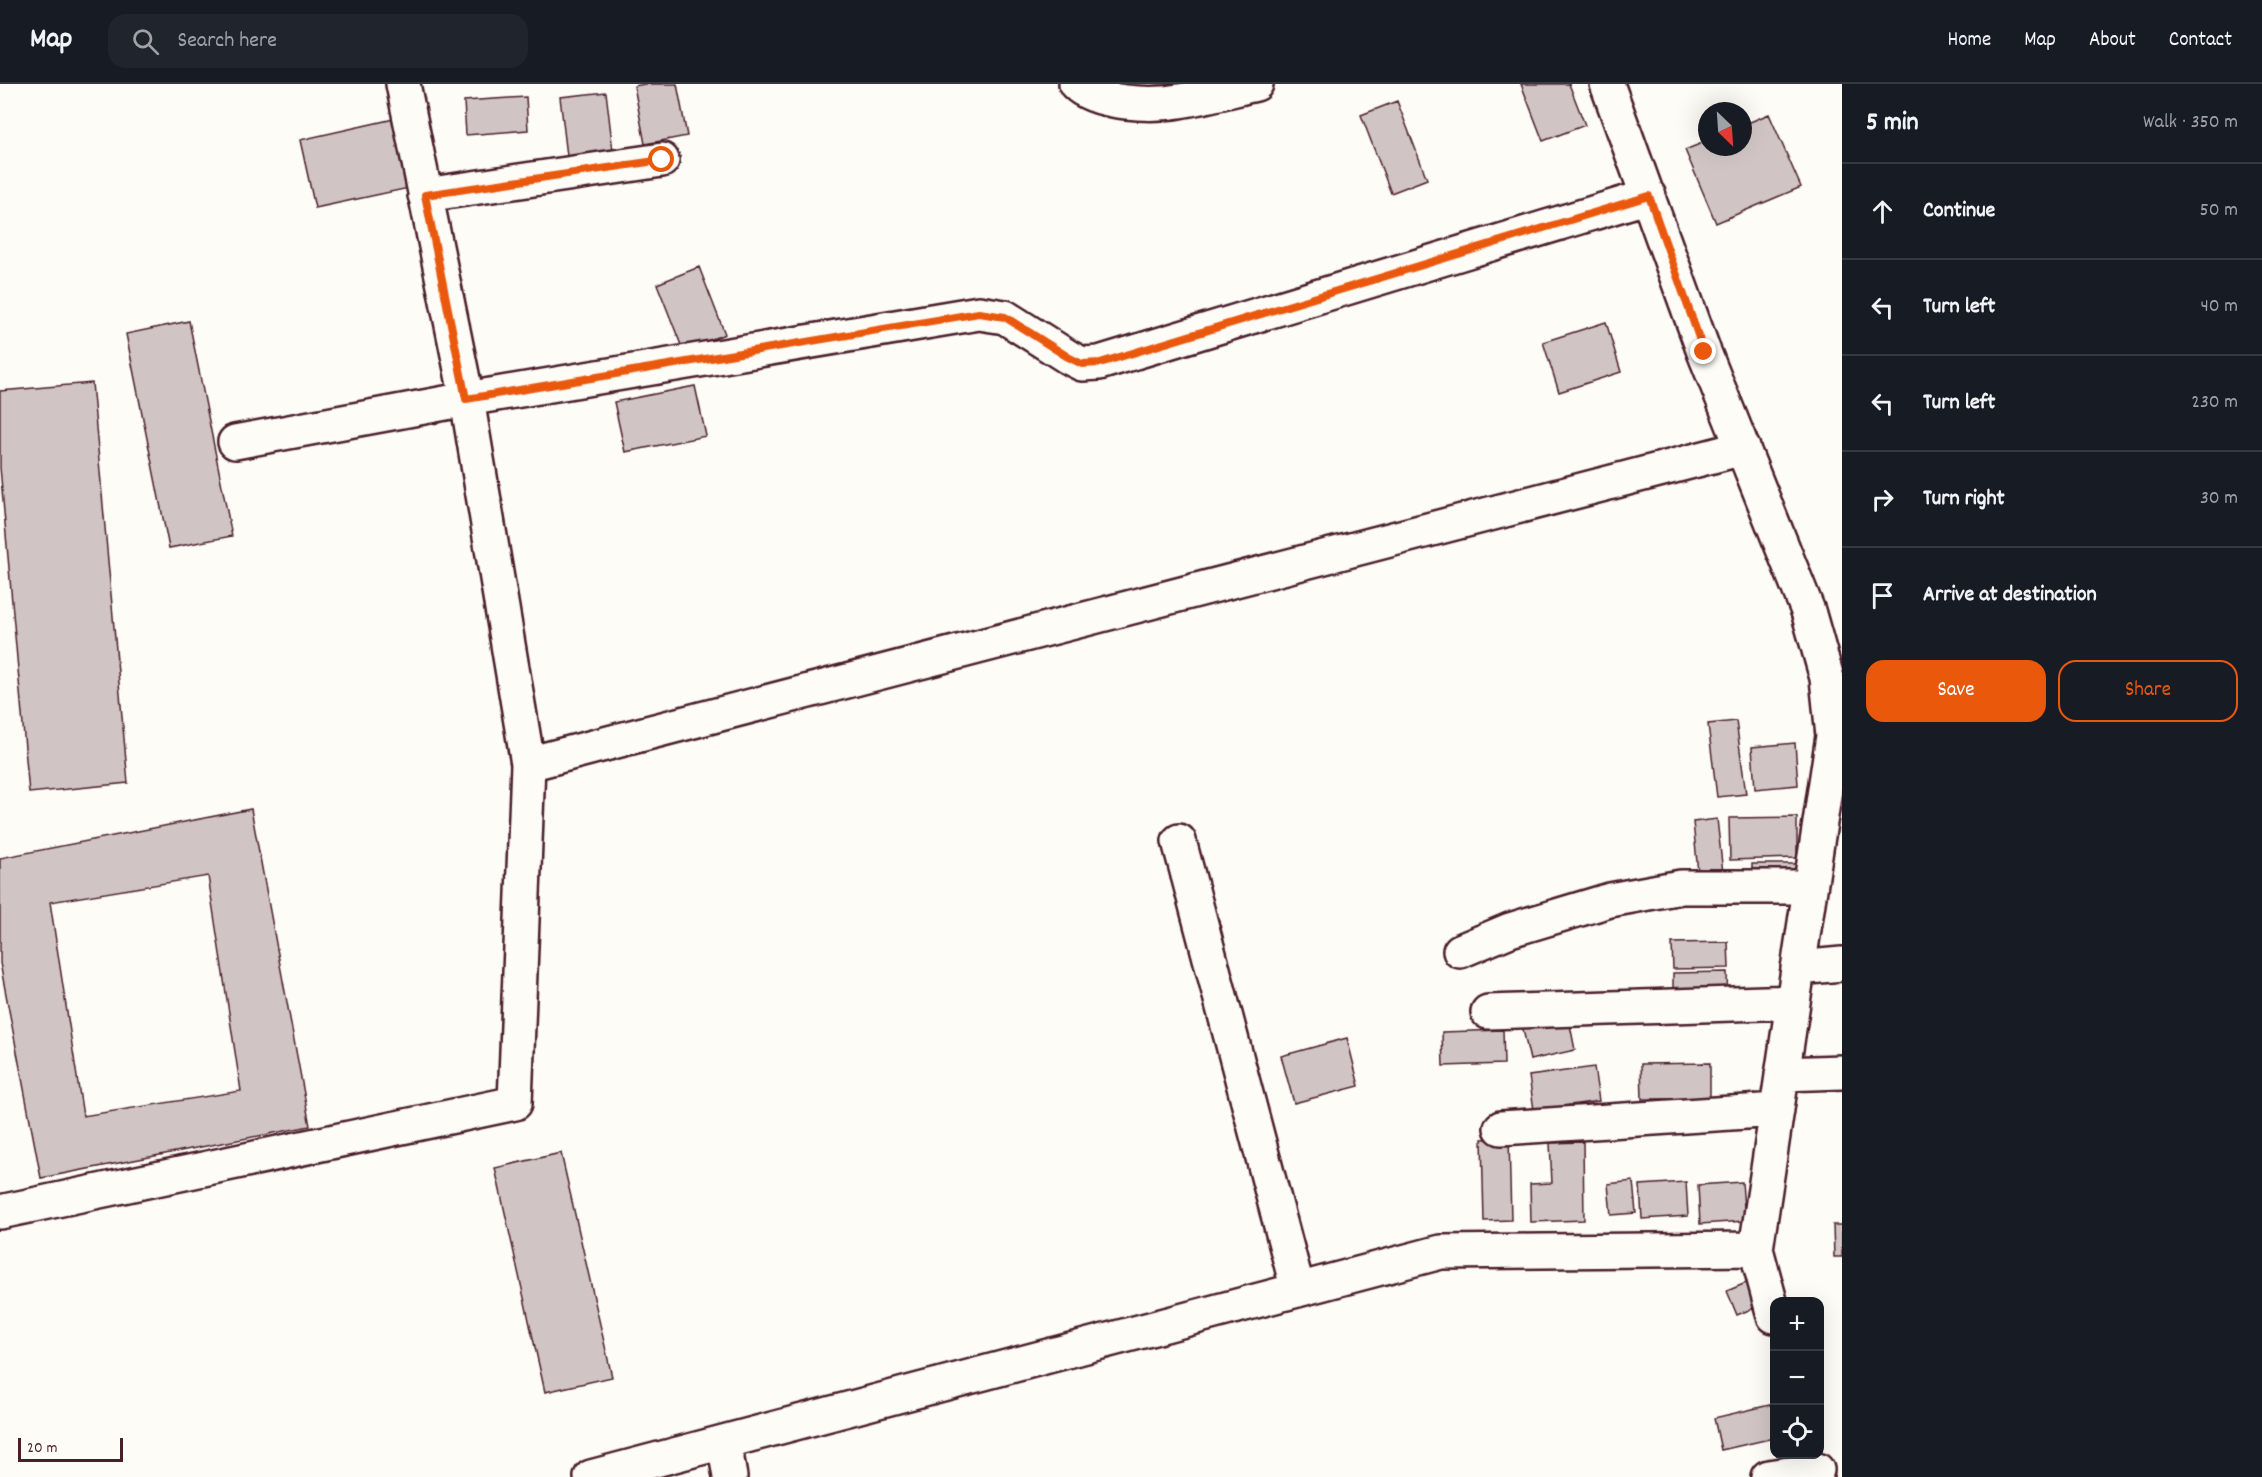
<!DOCTYPE html>
<html lang="en">
<head>
<meta charset="utf-8">
<style>
  body { margin:0; font-family:Dekko,sans-serif; background:#20242c; color:#f1f3f6 }
  .controls { position:absolute; right:18px; bottom:18px; display:grid; overflow:hidden; border-radius:12px; box-shadow:0 6px 24px #0002 }
  .controls button { width:54px; height:54px; display:grid; place-items:center; padding:0; border:0; border-bottom:2px solid #363941; background:#171b24; color:#f1f3f6; font:30px sans-serif }
  .compass { position:absolute; left:1698px; top:18px; width:54px; height:54px; border-radius:50%; background:#171b24; box-shadow:0 6px 24px #0002; rotate:155deg }
  .scale { position:absolute; left:18px; bottom:15px; width:105px; box-sizing:border-box; padding-left:6px; border:3px solid #4a1f2b; border-top:0; font-size:16px; line-height:21px; white-space:nowrap; color:#4a1f2b; -webkit-text-stroke:4px #fdfcf7; paint-order:stroke }
  .stop { position:absolute; width:18px; height:18px; margin:-14px; border:4px solid #ea580c; border-radius:50%; background:#fff }
  .stop.end { background:#ea580c; border-color:#fff; box-shadow:0 2px 6px #0008 }
  .list { margin:0; padding:0; list-style:none }
  h2 { display:flex; justify-content:space-between; align-items:center; height:78px; margin:0; padding:0 24px; font-size:26px }
  h2 small { font-size:20px; font-weight:400; color:#9ea1a6 }
  .list li { display:grid; grid-template-columns:39px 1fr auto; gap:18px; align-items:center; box-sizing:border-box; height:96px; padding:0 24px; border-top:2px solid #363941 }
  .list b { display:block; font-size:22px; white-space:nowrap }
  .list em { font-size:20px; font-style:normal; color:#9ea1a6 }
  .actions { display:flex; gap:12px; padding:18px 24px }
  .actions a { flex:1; padding:14px 0; border:2px solid #ea580c; border-radius:18px; text-align:center; font-size:21px; color:#ea580c }
  .actions .main { background:#ea580c; color:#fff }
  .icon { flex:none; width:33px; height:33px; fill:none; stroke:currentColor; stroke-width:2; stroke-linecap:round; stroke-linejoin:round }
  .map { position:relative; flex:none; width:1842px; height:1393px; overflow:hidden }
  header { display:flex; align-items:center; gap:36px; box-sizing:border-box; height:84px; padding:0 30px; background:#171b24; border-bottom:2px solid #363941 }
  header strong { font-size:28px }
  nav { display:flex; gap:33px; margin-inline-start:auto; font-size:21px }
  .search { width:420px; height:54px; background:#20242c; display:flex; align-items:center; gap:15px; box-sizing:border-box; padding:0 21px; border-radius:18px; color:#9ea1a6; font-size:22px }
  main { display:flex }
  aside { flex:1; background:#171b24 }
  .map>svg:first-child { display:block }
</style>
</head>
<body>
<header>
<strong>Map</strong>
<div class="search"><svg class="icon" aria-label="search" viewBox="0 0 24 24"><circle cx="10" cy="10" r="6"/><path d="M15 15l6 6"/></svg>Search here</div>
<nav><a>Home</a><a>Map</a><a>About</a><a>Contact</a></nav>
</header>
<main>
<div class="map">
<svg width="1842" height="1393" viewBox="0 0 1842 1393">
  <rect width="100%" height="100%" fill="#fdfcf7"/>
  <filter id="ink" filterUnits="userSpaceOnUse"><feTurbulence type="fractalNoise" baseFrequency=".0167" numOctaves="2"/><feDisplacementMap in="SourceGraphic" scale="12" xChannelSelector="R" yChannelSelector="G"/><feConvolveMatrix kernelMatrix="1 2 1 2 8 2 1 2 1" color-interpolation-filters="sRGB"/></filter>
  <g filter="url(#ink)">
    <path fill="#d0c5c4" stroke="#4a1f2b" stroke-width="1.5" fill-rule="evenodd" d="M645,0H677L687,52L645,60L634,2Z
      M1521,0H1569L1585,41L1543,57Z
      M606,8L613,67L567,72L560,13Z
      M526,13L528,46L466,51L464,17Z
      M1397,17L1427,95L1391,109L1361,31Z
      M1769,30L1801,103L1716,139L1685,66L1707,57V63H1743V41Z
      M394,35L409,104L315,124L300,56Z
      M699,183L725,250L683,266L657,200Z
      M189,237L232,452L169,464L126,250Z
      M1606,238L1621,288L1559,308L1543,258Z
      M92,299L128,699L29,709L0,383V307Z
      M695,302L706,352L625,368L614,318Z
      M1736,637L1746,710L1717,713L1708,640Z
      M1795,659L1798,701L1755,705L1752,663Z
      M251,725L310,1042L41,1094L0,879V774ZM208,792L241,1007L83,1032L50,818Z
      M1797,733V774L1730,776L1729,734Z
      M1717,735L1726,816L1701,819L1693,738Z
      M1752,780H1797V811H1752Z
      M1728,858L1729,884L1673,885L1672,859Z
      M1727,888L1728,928L1673,930V889Z
      M1568,931L1575,966L1530,976L1522,941Z
      M1503,946L1504,980L1443,982L1442,948Z
      M1347,954L1359,1002L1294,1019L1281,972Z
      M1710,979V1015H1642L1641,980Z
      M1594,983L1599,1017L1534,1026L1529,992Z
      M1509,1054L1511,1136L1484,1137L1482,1055Z
      M1583,1058L1584,1136L1531,1138L1530,1100L1552,1099L1550,1059Z
      M561,1069L612,1293L545,1308L495,1084Z
      M1633,1097L1636,1129L1611,1131L1608,1100Z
      M1686,1098L1688,1132L1642,1135L1640,1101Z
      M1742,1098L1745,1137L1700,1140L1698,1101Z
      M1833,1141H1842V1173H1834Z
      M1758,1194L1768,1218L1737,1231L1727,1207Z
      M1774,1320V1354L1721,1366L1714,1334Z"/>
    <g fill="none" stroke-linecap="round" stroke-linejoin="round">
      <g stroke="#4a1f2b" stroke-width="38">
        <path id="minor" d="M1076,0C1095,20 1152,22 1179,17C1205,13 1230,6 1256,0
          M425,111L662,76
          M235,358L467,315L403,0
          M528,680L467,315L979,229L1005,233L1068,273L1082,280L1099,279L1649,112
          M1179,757L1298,1206
          M1460,867L1510,846L1610,816L1681,803H1810
          M1798,884L1842,880
          M1488,928L1793,918
          M1782,990L1842,988
          M1501,1044L1777,1026
          M0,1128L515,1019L528,680L1743,364
          M1756,1165L1774,1232
          M724,1358L730,1393
          M591,1393L1441,1168L1756,1165L1833,652L1827,594L1808,527L1704,268L1607,0
          M1768,1393L1817,1386"/>
      </g>
      <use href="#minor" stroke="#fdfcf7" stroke-width="33"/>
    </g>
  </g>
  <g fill="none" stroke-linecap="round" stroke-linejoin="round" filter="url(#ink)">
    <path stroke="#ea580c" stroke-width="8" d="M662,76L425,111L466,315L979,229L1005,233L1068,273L1082,280L1100,279L1649,112L1704,268"/>
  </g>
</svg>
<div class="controls">
<button>+</button>
<button>−</button>
<button><svg class="icon" aria-label="locate" viewBox="0 0 24 24"><circle cx="12" cy="12" r="6"/><path d="M12 2v4M12 18v4M2 12h4M18 12h4"/></svg></button>
</div>
<svg class="compass" viewBox="-18 -18 36 36"><path d="M0-13l5 13h-10z" fill="#e53935"/><path d="M0 13l5-13h-10z" fill="#9ea1a6"/></svg>
<div class="scale">20 m</div>
<div class="stop" style="left:662px;top:76px"></div>
<div class="stop end" style="left:1704px;top:268px"></div>
</div>
<aside>
<h2>5 min<small>Walk · 350 m</small></h2>
<ul class="list">
<li><svg class="icon" aria-label="ahead" viewBox="0 0 24 24"><path d="M12 20V5M6 11l6-6 6 6"/></svg><div><b>Continue</b></div><em>50 m</em></li>
<li><svg class="icon" aria-label="left" viewBox="0 0 24 24"><path d="M17 20v-9H6M10 6l-5 5 5 5"/></svg><div><b>Turn left</b></div><em>40 m</em></li>
<li><svg class="icon" aria-label="left" viewBox="0 0 24 24"><path d="M17 20v-9H6M10 6l-5 5 5 5"/></svg><div><b>Turn left</b></div><em>230 m</em></li>
<li><svg class="icon" aria-label="right" viewBox="0 0 24 24"><path d="M7 20v-9h11M14 6l5 5-5 5"/></svg><div><b>Turn right</b></div><em>30 m</em></li>
<li><svg class="icon" aria-label="arrive" viewBox="0 0 24 24"><path d="M6 21V4h12l-3 4 3 4H6"/></svg><div><b>Arrive at destination</b></div></li>
</ul>
<div class="actions"><a class="main">Save</a><a>Share</a></div>
</aside>
</main>
</body>
</html>
